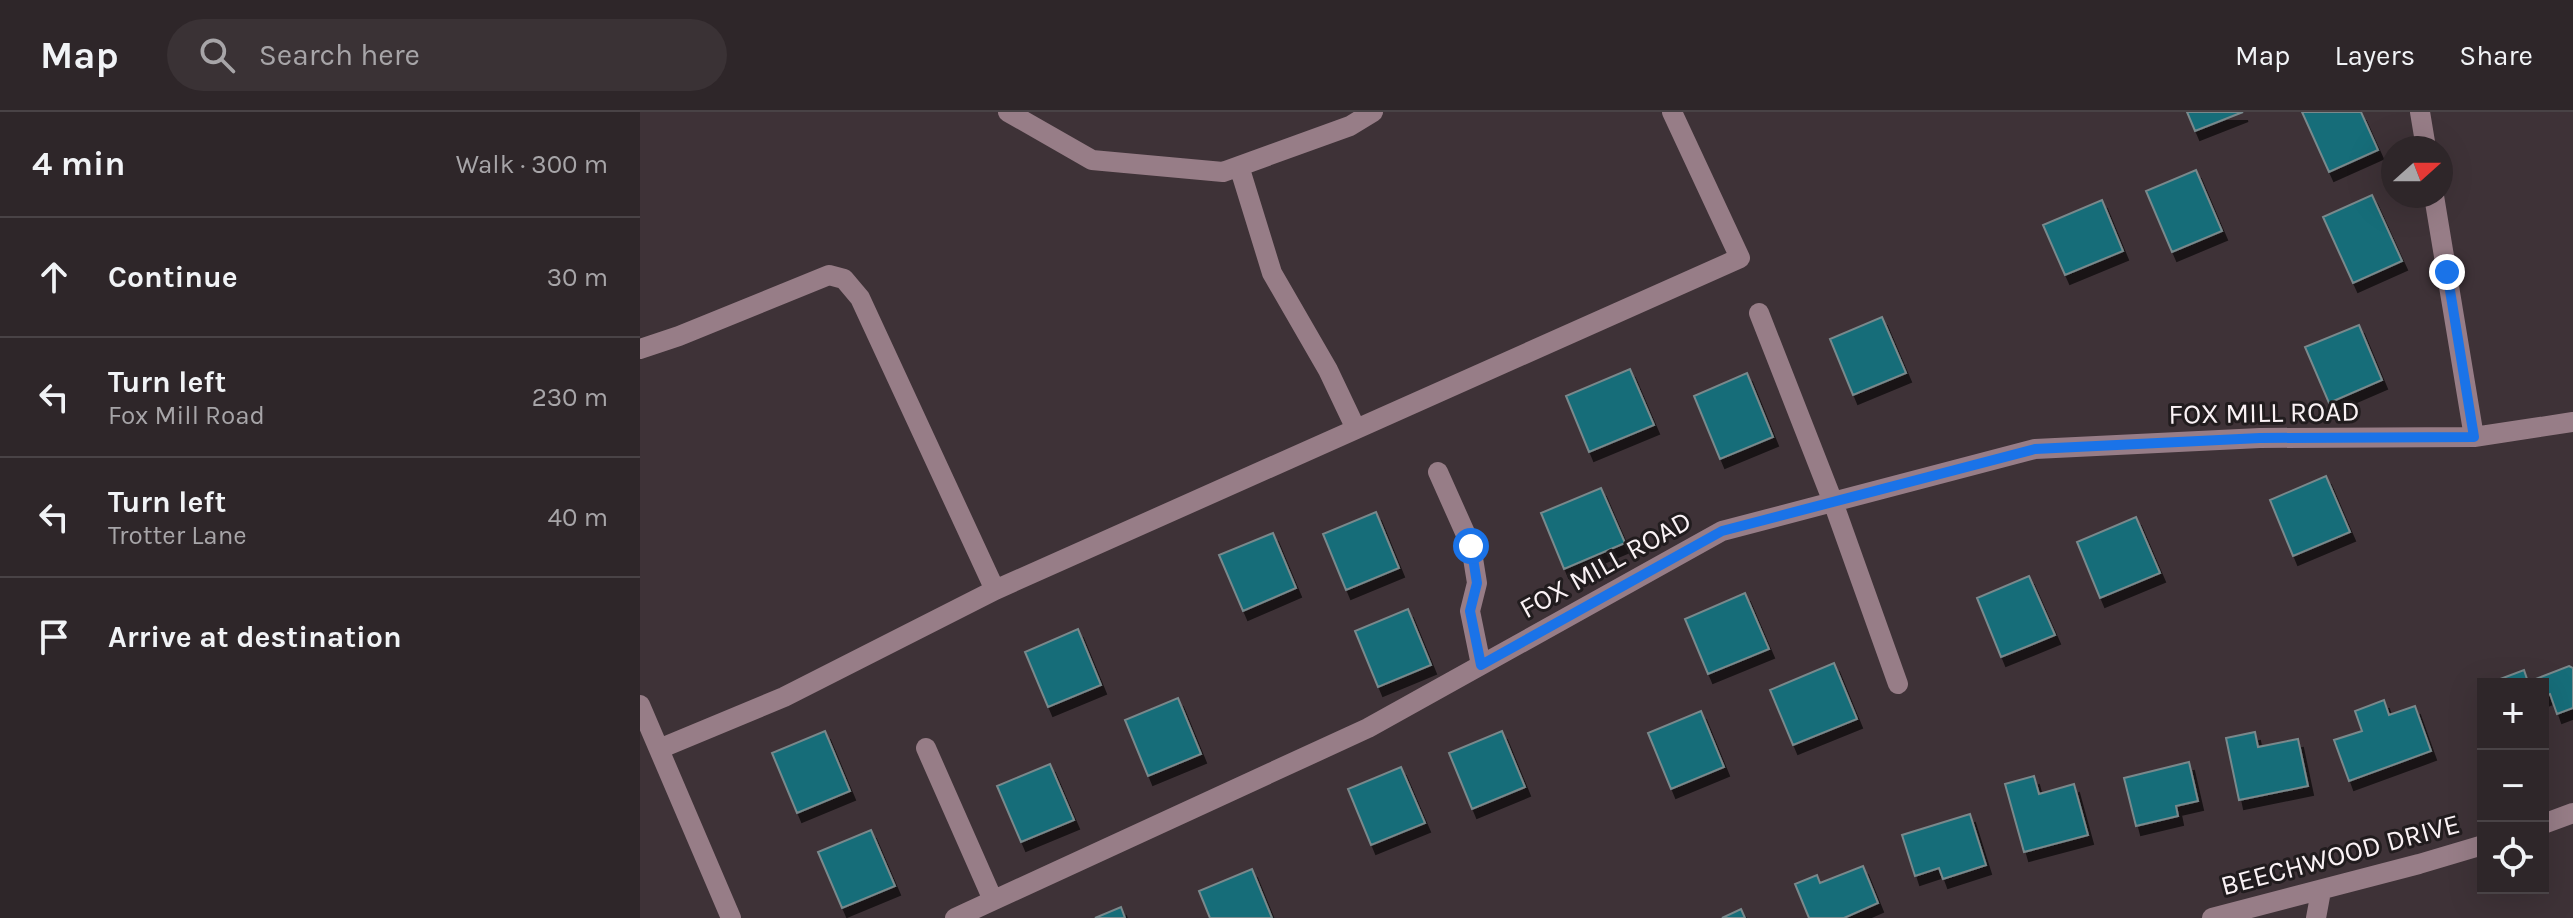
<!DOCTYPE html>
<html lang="en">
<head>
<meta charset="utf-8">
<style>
  body { margin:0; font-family:Karla,sans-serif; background:#3a3235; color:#f1f3f6 }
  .controls { position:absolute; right:24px; bottom:24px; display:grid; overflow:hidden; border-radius:0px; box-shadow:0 8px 32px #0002 }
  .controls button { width:72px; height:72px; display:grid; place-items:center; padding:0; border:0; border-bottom:2px solid #494346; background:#2e2629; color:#f1f3f6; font:40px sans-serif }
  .compass { position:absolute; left:1741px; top:24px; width:72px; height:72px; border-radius:50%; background:#2e2629; box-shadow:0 8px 32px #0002; rotate:69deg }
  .stop { position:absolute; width:24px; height:24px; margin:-18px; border:6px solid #1a73e8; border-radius:50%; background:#fff }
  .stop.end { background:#1a73e8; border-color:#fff; box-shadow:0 2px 8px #0008 }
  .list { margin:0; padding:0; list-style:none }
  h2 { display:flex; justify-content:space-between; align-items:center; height:104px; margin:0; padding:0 32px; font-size:34px }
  h2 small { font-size:26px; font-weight:400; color:#a7a5a8 }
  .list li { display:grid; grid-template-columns:52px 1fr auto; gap:24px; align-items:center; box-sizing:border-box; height:120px; padding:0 32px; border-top:2px solid #494346 }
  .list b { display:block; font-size:30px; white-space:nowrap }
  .list p { margin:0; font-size:26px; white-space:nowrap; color:#a7a5a8 }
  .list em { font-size:26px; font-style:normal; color:#a7a5a8 }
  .icon { flex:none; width:44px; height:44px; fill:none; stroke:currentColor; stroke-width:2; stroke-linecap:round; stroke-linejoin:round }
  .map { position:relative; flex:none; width:1933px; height:806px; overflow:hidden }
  header { display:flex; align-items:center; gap:48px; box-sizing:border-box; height:112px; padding:0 40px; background:#2e2629; border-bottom:2px solid #494346 }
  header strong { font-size:38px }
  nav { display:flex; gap:44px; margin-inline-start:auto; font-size:28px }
  .search { width:560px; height:72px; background:#3a3235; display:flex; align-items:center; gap:20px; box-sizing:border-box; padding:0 28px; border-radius:44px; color:#a7a5a8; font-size:30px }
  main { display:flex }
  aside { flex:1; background:#2e2629 }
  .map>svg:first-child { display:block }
</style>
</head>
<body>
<header>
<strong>Map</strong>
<div class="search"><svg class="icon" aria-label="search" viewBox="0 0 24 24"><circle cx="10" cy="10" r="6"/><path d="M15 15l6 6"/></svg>Search here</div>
<nav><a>Map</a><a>Layers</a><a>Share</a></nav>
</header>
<main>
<aside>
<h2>4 min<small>Walk · 300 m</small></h2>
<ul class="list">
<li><svg class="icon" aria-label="ahead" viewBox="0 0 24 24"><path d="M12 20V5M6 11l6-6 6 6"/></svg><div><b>Continue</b></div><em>30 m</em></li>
<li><svg class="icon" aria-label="left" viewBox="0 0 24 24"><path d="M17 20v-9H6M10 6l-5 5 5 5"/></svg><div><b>Turn left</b><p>Fox Mill Road</p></div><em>230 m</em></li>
<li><svg class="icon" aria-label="left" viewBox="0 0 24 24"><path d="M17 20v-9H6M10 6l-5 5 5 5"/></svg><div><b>Turn left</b><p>Trotter Lane</p></div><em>40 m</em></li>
<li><svg class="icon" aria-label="arrive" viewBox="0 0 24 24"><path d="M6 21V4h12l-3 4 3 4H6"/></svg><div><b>Arrive at destination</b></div></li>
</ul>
</aside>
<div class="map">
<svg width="1933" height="806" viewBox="0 0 1933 806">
  <defs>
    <filter id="shadow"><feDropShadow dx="5" dy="9" stdDeviation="0" flood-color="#0009"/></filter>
  </defs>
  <rect width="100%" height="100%" fill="#3e3237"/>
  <path fill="#166d79" stroke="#79898c" stroke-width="2" filter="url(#shadow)" d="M1547,0H1603L1555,19Z
    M1662,0H1721L1738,38L1689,60Z
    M1556,58L1582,119L1532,140L1506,79Z
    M1732,83L1762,149L1713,171L1683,105Z
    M1462,88L1483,139L1425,163L1403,113Z
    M1242,205L1266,261L1213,283L1190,227Z
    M1719,213L1742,268L1689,291L1665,235Z
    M990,257L1014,313L949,340L926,284Z
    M1107,261L1133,325L1080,347L1054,284Z
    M1686,364L1710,420L1653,444L1630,388Z
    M961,376L985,431L924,457L901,401Z
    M736,400L759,456L706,478L683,422Z
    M1496,405L1520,461L1460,486L1437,430Z
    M633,421L656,476L603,499L579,443Z
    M1389,464L1415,523L1361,545L1337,486Z
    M1105,481L1129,537L1068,562L1045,507Z
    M768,497L791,553L738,575L715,519Z
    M438,517L461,573L408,595L385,540Z
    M1194,551L1217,607L1153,633L1130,578Z
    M1929,554L1933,556V596L1917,602L1910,582L1903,585V572H1847L1884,558L1888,570Z
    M538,586L561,642L508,664L485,608Z
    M1744,588L1749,603L1775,594L1791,639L1709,669L1694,628L1722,619L1715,599Z
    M1061,599L1084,655L1031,677L1008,621Z
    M185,619L210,679L157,701L132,641Z
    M862,619L885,675L832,697L809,641Z
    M1615,620L1618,635L1658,627L1668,674L1599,688L1586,626Z
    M1549,650L1558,689L1536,694L1538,704L1496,714L1484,666Z
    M410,652L434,708L381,730L357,674Z
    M761,655L785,711L731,733L708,677Z
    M1394,664L1399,682L1434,672L1448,723L1384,740L1365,672Z
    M1330,702L1346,753L1303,767L1299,756L1275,764L1262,723Z
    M231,718L255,774L202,796L178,740Z
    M1223,754L1238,791L1204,806H1169L1155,772L1177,763L1180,771Z
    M612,757L632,806H570L559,779Z
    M481,795L485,806H455Z
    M1101,797L1105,806H1082Z"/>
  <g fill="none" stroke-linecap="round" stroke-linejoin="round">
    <path stroke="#977d87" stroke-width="20" d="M368,0L452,48L583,60L710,14L733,0
      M1780,0L1786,36
      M599,54L632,161L688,258L716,317
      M1794,84L1834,325
      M1119,201L1193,390L1258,572
      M0,237L39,224L189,163L204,167L220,186L355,478
      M798,360L831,434L837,471L830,499L841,553
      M0,593L91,806
      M286,636L353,788
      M19,637L144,585L355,478L1100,146L1032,0
      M1903,712L1933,701
      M315,806L728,616L1082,419L1395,337L1620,326L1834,325L1933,310
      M1572,806L1779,752L1843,733
      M1676,806L1681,779"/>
  </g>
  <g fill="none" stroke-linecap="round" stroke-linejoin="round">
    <path stroke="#1a73e8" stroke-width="10" d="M831,434L837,471L830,499L841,553L1082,419L1395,337L1620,326L1834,325L1807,160"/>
  </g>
  <g text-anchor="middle" stroke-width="6" stroke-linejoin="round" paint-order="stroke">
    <g font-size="28" fill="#faf2f5" stroke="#211c1e">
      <text transform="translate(1624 300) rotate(-1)" y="10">FOX MILL ROAD</text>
      <text transform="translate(965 452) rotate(-29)" y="10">FOX MILL ROAD</text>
      <text transform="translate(1700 742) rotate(-15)" y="10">BEECHWOOD DRIVE</text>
    </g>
  </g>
</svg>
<div class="controls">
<button>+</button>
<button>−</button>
<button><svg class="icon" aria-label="locate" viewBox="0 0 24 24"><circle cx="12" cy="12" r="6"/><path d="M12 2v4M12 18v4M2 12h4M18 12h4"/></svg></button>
</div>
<svg class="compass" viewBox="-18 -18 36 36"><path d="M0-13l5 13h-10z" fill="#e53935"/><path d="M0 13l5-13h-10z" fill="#a7a5a8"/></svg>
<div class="stop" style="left:831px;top:434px"></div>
<div class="stop end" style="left:1807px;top:160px"></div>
</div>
</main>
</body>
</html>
